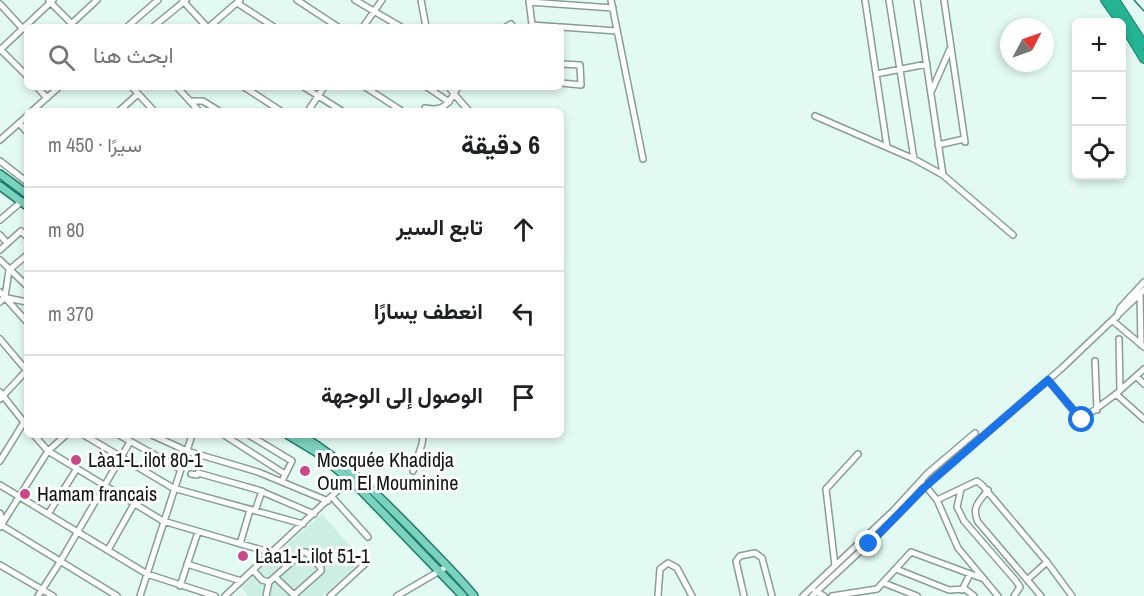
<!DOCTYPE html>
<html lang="ar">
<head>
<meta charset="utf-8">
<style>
  body { margin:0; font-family:"Archivo Narrow",Vazirmatn,sans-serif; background:#f2f2f2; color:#202124; direction:rtl }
  .controls { position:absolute; right:18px; top:18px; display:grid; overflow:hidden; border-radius:9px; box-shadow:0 3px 9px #0003 }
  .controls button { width:54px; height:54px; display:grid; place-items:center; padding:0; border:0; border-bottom:2px solid #e0e0e0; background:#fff; color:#202124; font:30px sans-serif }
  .compass { position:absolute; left:1000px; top:18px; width:54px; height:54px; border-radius:50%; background:#fff; box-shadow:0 3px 9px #0003; rotate:49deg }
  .stop { position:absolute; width:18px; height:18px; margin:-14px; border:4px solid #1a73e8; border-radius:50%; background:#fff }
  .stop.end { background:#1a73e8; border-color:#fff; box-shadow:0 2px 6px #0008 }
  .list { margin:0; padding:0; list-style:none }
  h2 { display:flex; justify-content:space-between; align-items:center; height:78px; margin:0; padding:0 24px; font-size:26px }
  h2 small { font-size:20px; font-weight:400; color:#757577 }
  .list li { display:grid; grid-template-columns:39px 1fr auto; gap:18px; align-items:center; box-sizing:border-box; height:84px; padding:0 24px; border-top:2px solid #e0e0e0 }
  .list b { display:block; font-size:22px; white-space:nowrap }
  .list em { font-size:20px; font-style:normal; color:#757577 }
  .icon { flex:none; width:33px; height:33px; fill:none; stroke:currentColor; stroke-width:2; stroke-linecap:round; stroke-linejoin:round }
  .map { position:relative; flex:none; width:1144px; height:596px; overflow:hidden; direction:ltr }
  .search { position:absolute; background:#fff; box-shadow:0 3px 9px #0003; left:24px; top:24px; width:540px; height:66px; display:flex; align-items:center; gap:15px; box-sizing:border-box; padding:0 21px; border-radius:9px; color:#757577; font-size:22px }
  .panel { position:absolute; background:#fff; box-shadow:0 3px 9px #0003; left:24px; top:108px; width:540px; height:330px; border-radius:9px; direction:rtl }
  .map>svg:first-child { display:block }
</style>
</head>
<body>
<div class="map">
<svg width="1144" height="596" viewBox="0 0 1144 596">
  <rect width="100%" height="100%" fill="#e2faf2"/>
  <path fill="#cdeee3" d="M322,514L363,560L322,596H249L240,587Z"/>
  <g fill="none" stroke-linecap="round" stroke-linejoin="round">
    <path stroke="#0f8068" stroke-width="1.5" d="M1134,0L1144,11"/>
    <g stroke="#879e96" stroke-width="8">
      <path id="minor" d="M297,0L338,27
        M355,0L401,27
        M421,0L426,27
        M529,0L532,25L559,27
        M611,0L643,159
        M865,0L887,147
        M889,0L914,159
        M917,0L943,175
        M944,0L965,142
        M49,1L71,23
        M183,1L207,27
        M529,2L613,8
        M237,3L274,27
        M0,4L23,29
        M68,27L97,0
        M127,27L158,0
        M153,27L186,0
        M209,27L240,0
        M363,27L382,0
        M506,27L511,24L513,27
        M561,27L617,31
        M0,50L53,0
        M1,50L27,76
        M561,64L580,65L581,85L561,83
        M876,74L927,64
        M37,87L47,98
        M132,87L154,111
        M177,87L199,111
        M244,87L281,111
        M304,87L342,111
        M365,87L402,111
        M427,87L449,102
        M458,87L454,94L469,111
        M932,90L950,49
        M190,101H203L219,111
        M425,108C441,111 446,107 454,94L449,87
        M32,111L59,87
        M119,111L138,94
        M308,111L324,87
        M815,116L914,159L943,175L1013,235
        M19,123L27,132
        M0,140L27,116
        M938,145L964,139
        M0,161L27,182
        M0,220L22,201
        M0,235L7,243
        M0,250L21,231L27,237
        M0,260L27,286
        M0,292L27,322
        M1140,294L1141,345
        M7,298L27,302
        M0,302L5,297L9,270L27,255
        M1117,317L1120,308L1144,282
        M1113,321L1144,347
        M0,339L27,371
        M1119,339L1120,390
        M1095,361L1097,410
        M1136,376L1144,384
        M1048,380L1081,420L1116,394L1144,369
        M0,392L27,426
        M1116,394L1144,419
        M0,399L27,370
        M34,435L48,451L163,521L272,553
        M84,435L173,488L303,524
        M119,435L180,469
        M152,435L187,451L258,472L328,501
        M224,435L285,474
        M249,435L292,461L282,481
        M0,461L24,422
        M413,471L422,444L423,435
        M191,474L197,475L198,473L258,490L314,514
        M924,484L937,500L958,548L998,596
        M0,485L147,574L215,596
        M961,489L957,507L964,521L1016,581L1020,587L1014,596
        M988,490C979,502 971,507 978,522L1041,596
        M332,497L368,537
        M937,500L977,481L982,485L1047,562L1072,596
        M255,511L262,491
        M0,513L3,522
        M48,514L76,470
        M1,525L117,596
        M0,527L48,451L66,435
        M240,544L250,510
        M108,550L134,504
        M187,564L241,581
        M0,565L53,596
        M835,566L826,489L858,454
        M896,569L949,590L965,589L974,596
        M253,570L262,580L269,582L266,596
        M1028,579L1047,562
        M269,582L303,552H306L321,568V571L294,595L275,577
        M884,583L917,596
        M180,586L198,532
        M962,590L970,574
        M815,591L824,596
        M38,596L60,562L130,442
        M140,596L192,435
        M225,596L352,477
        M330,596L365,564
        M397,596L448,566
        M658,596L660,569L668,563L677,568L692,596
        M744,596L736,561L740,556L755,553L762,558L772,596
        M803,596L893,511L928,473L975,433
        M812,596L884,529L926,485L1062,368L1144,290
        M832,596L877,589L911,552L984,579"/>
    </g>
    <g stroke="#1c7d67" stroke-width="10">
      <path id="major" d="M0,174L27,194
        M0,186L27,206
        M288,435L316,452L356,485L463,596
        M301,435C347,463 383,500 420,538C438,557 457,575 474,596"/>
    </g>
    <g stroke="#1c7d67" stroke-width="10">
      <path id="highway" d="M1105,0L1121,22
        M1115,0L1144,45
        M1122,23L1144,59"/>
    </g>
    <use href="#minor" stroke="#fff" stroke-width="5"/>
    <use href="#major" stroke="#7cd2bf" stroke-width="7"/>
    <use href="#highway" stroke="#24b494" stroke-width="8"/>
  </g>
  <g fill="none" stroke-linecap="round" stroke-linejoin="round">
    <path stroke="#1a73e8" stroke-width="8" d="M869,544L926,486L1048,380L1082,420"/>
  </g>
  <g fill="#cc4689" stroke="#fff" stroke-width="2">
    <circle cx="76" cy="460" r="6"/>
    <circle cx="305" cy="471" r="6"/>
    <circle cx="25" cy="494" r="6"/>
    <circle cx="243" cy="556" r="6"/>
  </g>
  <g text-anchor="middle" stroke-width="6" stroke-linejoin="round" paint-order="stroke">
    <g font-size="20" fill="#0e1613" stroke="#fff" text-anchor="start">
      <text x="88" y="467">Làa1-L.ilot 80-1</text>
      <text x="317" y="467">Mosquée Khadidja<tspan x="317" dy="23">Oum El Mouminine</tspan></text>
      <text x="37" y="501">Hamam francais</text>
      <text x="255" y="563">Làa1-L.ilot 51-1</text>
    </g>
  </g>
</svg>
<div class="controls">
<button>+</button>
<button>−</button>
<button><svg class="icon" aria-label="locate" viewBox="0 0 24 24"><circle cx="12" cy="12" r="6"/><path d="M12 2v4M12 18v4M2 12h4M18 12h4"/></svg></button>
</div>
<svg class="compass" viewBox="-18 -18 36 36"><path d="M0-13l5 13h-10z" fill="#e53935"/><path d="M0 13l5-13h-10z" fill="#757577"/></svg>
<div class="stop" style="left:1082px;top:420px"></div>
<div class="stop end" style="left:869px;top:544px"></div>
<div class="search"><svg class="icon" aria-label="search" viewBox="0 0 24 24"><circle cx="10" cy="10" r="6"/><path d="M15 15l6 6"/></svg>ابحث هنا</div>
<section class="panel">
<h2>6 دقيقة<small>سيرًا · 450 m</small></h2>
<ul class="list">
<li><svg class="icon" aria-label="ahead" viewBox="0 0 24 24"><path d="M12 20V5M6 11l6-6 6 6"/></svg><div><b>تابع السير</b></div><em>80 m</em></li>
<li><svg class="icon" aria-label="left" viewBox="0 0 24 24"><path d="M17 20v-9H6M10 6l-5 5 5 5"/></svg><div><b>انعطف يسارًا</b></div><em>370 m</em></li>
<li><svg class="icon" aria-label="arrive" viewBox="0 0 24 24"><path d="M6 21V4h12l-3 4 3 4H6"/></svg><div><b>الوصول إلى الوجهة</b></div></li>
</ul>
</section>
</div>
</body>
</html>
